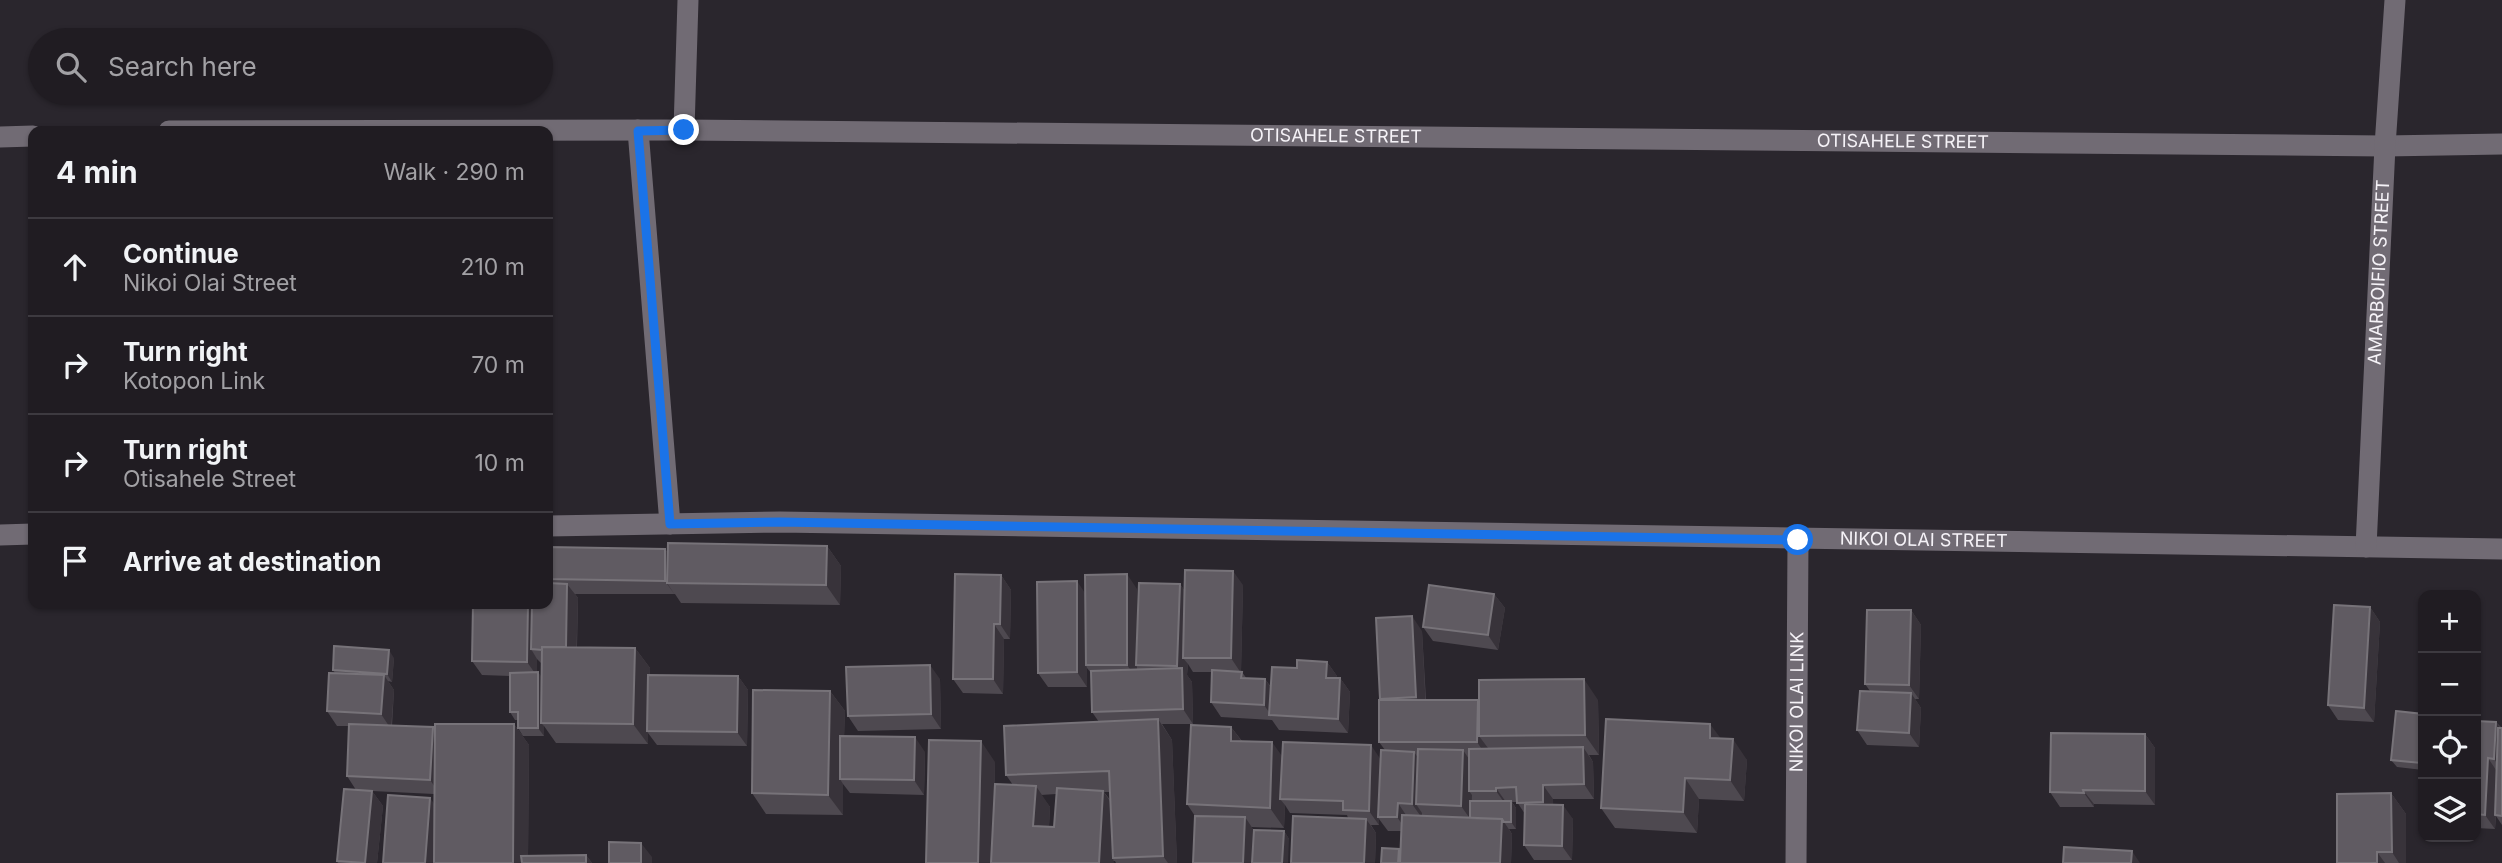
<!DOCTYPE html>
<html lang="en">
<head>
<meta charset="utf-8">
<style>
  body { margin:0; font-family:Inter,sans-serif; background:#2d292f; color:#f1f3f6 }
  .controls { position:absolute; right:21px; bottom:21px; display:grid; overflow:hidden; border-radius:14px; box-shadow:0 2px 5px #0004 }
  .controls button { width:63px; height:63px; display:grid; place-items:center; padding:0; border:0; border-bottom:2px solid #3d3a40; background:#201c22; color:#f1f3f6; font:35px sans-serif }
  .stop { position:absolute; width:21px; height:21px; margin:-16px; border:5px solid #1a73e8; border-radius:50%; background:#fff }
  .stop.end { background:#1a73e8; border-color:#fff; box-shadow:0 2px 7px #0008 }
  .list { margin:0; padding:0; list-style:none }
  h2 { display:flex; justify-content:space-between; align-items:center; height:91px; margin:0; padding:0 28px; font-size:30px }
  h2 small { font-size:23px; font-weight:400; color:#a2a1a5 }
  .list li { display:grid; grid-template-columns:46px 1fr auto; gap:21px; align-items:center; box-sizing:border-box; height:98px; padding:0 28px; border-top:2px solid #3d3a40 }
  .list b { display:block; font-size:26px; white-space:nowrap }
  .list p { margin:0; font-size:23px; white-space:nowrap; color:#a2a1a5 }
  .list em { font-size:23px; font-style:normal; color:#a2a1a5 }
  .icon { flex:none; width:38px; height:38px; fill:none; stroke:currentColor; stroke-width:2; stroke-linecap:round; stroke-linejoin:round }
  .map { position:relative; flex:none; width:2502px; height:863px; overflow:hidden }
  .search { position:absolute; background:#201c22; box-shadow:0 2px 5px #0004; left:28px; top:28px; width:525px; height:77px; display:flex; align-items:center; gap:18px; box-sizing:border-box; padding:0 24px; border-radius:38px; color:#a2a1a5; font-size:26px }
  .panel { position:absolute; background:#201c22; box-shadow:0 2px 5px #0004; left:28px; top:126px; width:525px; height:483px; border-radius:14px }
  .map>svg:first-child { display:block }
</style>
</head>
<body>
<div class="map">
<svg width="2502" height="863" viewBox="0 0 2502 863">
  <rect width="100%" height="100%" fill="#2a262d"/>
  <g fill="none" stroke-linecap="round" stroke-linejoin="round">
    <g stroke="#716b74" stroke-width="21">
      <path d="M638,130L670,524"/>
      <path d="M684,130L688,0"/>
      <path id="s1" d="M169,131L684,130L2385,146L2502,144"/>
      <path d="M0,137L33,136"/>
      <path id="s2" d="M548,526L780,522L2502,549"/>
      <path d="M0,535L33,534"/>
      <path id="s3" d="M2366,547L2385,146L2395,0"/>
      <path id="s4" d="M1796,863L1798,540"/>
    </g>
  </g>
  <path fill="#4e4950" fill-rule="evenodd" d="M827,546L841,566L840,605L681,603L675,594H575L578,598L577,647L635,648L650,668V675L738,676L748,690L747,746L657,745L648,733V744L556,743L544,726V736H523L518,728V720H515L510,712V676L482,675L472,661L548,604V547L665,549L668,553ZM537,659L542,664V678L537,672Z
    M1001,575L1011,590L1010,639H1004L1003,694L963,693L953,679Z
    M1180,584L1184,590L1243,585L1241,671L1242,672L1247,679H1265L1271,687L1297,668L1327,662L1337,676V678H1340L1350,692L1348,733L1279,730L1272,720L1221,717L1211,702L1212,672H1193L1188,664L1187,675L1192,682L1193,724H1162L1172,740L1177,863H1116L1115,861L926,863L995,762L994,805L1013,785L1006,775L1099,722L1092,712L1091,673L1087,668V687H1048L1038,673L1085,593L1137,589V632ZM1104,792H1110L1111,801ZM1056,794L1054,827L1049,826L1050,807L1041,795Z
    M1494,594L1505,608L1498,650L1433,641L1423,627Z
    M2370,607L2380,622L2374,722L2338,720L2328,705Z
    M1911,610L1921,625L1919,699H1915L1921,708L1919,747L1867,745L1857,730L1870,691L1865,684Z
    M1422,631L1426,700L1479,702L1598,700L1599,755H1589L1593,762L1594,799H1553V805L1573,819L1572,860H1534L1524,845L1525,814L1517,802H1512L1516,808V829H1509L1512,834L1511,863H1381L1399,849L1400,851L1401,831H1388L1379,819V825H1371L1376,833L1375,863H1291L1348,818L1347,815L1290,813L1285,805L1284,828L1251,827L1254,830L1284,831L1289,839L1195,816L1187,804L1231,727L1242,741L1282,756L1380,759L1385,750L1379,742L1380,699Z
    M394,658L392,682L388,681L394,690L392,726L435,729L514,724L529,745L528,856L586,855L592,863H383L434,804V794L372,791L383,806L377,863H338L337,861L356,790L347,776L349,726H337L327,711L335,673L333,670Z
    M940,679L941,729L858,731L848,716Z
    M830,691L845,711L844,736L925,752L924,795L850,793L843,784V815L766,814L752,793Z
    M2423,714V770L2397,767L2391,760Z
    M2476,721L2496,722L2502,728V825L2496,816L2495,829L2476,828Z
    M2145,734L2155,748V805L2094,804V807H2060L2050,792Z
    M1720,739L1747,760L1744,801L1699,799L1697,833L1615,828L1601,808Z
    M2391,793L2406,814V863H2337Z"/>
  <path fill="#38333a" d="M827,546L841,566L840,605L826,585Z
    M665,549L675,564L667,583L675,595L665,581Z
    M1233,571L1243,585L1241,673L1231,658Z
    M1127,574L1137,589V665H1136L1137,667V679L1127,665Z
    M1001,575L1011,590L1010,639L1000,624Z
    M1077,581L1087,596L1086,665L1087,668V687L1077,672Z
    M567,584L578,598L576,665L566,650Z
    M1180,584L1190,599L1183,658L1188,664L1187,675L1192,682L1193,724L1183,709L1182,674L1177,666Z
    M1494,594L1505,608L1498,650L1488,635Z
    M528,604H533L531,649L537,659V676L527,662Z
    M2370,607L2380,622L2374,722L2364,708Z
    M1911,610L1921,625L1919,699L1909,685Z
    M1412,616L1422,631L1426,711L1416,697Z
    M994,624L1004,639L1003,694L993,679Z
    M635,648L650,668L648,731H647L648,733V744L633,724Z
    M389,650L394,658L392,682L387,674Z
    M1327,662L1337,676L1336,692L1326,678Z
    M930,665L940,679L941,729L931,714Z
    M538,672L544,680L541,723L544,726V736L538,728Z
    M384,675L394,690L391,729L381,714Z
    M738,676L748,690L747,746L737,732Z
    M1340,678L1350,692L1348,733L1338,719Z
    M1265,679L1275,694L1271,715L1264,705Z
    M1584,679L1598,700L1599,755L1585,735Z
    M830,691L845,711L843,779H840L843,784V815L828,795Z
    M1911,693L1921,708L1919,747L1909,733Z
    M1478,700L1488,714L1479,736L1488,748L1487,757L1477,742Z
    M1158,719L1172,740L1177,863H1168L1163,856Z
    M2496,722L2502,730V770L2494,759Z
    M514,724L529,745L528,863H513Z
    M1710,724L1725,744L1710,738Z
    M433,727L443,742L440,794L430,780Z
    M1231,727L1246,747L1231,741Z
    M2145,734L2155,748V805L2145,791Z
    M915,737L925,752L924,795L914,780Z
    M1733,739L1747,760L1744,801L1730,780Z
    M981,741L995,762L993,863H978Z
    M1272,742L1287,763L1280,799L1285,805L1284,828L1270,808Z
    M2423,742V766L2421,763Z
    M1371,745L1381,760L1378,817L1379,819V825L1369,811Z
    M1583,747L1593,762L1594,799L1584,784Z
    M1463,750L1473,765L1469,791L1472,795L1471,820L1461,806Z
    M1414,752L1424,766L1416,804L1422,813V818L1412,804Z
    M2488,758L2498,773L2495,829L2485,815Z
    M1685,778L1699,799L1697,833L1683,812Z
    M1543,785L1553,799L1554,817L1543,802Z
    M1036,786L1050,807L1048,846L1033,826Z
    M1496,788L1506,802V805L1496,791Z
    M2083,790L2094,804V807L2084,793Z
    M372,791L383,806L377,863H365Z
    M1103,791L1117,811L1113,858L1114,863H1099Z
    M2391,793L2406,814V863H2399L2392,852Z
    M430,798L441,813L437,863H425Z
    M1511,801L1516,808V829L1511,822Z
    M1398,803L1408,818L1407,831L1397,817Z
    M1563,805L1573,819L1572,860L1562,846Z
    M1245,817L1255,832L1253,863H1243Z
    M1366,819L1376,833L1375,863H1364Z
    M1502,819L1512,834L1511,863H1500Z
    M1284,831L1289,839L1288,863H1282Z
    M641,843L652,857V863H641Z
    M2132,851L2140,863H2131Z
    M2377,852L2385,863H2377Z
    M586,855L592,863H586Z"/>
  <path fill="#605b62" stroke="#777379" stroke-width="2" d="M668,543L827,546L826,585L667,583Z
    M548,547L665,549V581L548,579Z
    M1185,570L1233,571L1231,658H1183Z
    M955,574L1001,575L1000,624H994L993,679H953Z
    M1127,574V665H1086L1085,575Z
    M1077,581V672L1038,673L1037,582Z
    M548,583L567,584L566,647H542V650L531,649L532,604H548Z
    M1139,583L1180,584L1177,666L1136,665Z
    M1429,585L1494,594L1488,635L1423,627Z
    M473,604H528L527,662L472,661Z
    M2334,605L2370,607L2364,708L2328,705Z
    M1867,610H1911L1909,685L1865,684Z
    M1412,616L1416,697L1380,699L1376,618Z
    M334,646L389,650L387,674L333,670Z
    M542,647L635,648L633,724L541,723Z
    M1297,660L1327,662L1326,678H1340L1338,719L1269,715L1272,667L1297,668Z
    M930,665L931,714L848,716L846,667Z
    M1182,668L1183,709L1092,712L1091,671Z
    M1212,670L1242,672L1241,678L1265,679L1264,705L1211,702Z
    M538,672V728H518V712H510V673Z
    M329,673L384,675L381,714L327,711Z
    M648,675L738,676L737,732L647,731Z
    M1584,679L1585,735L1479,736V680Z
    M753,690L830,691L828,795L752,793Z
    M1860,691L1911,693L1909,733L1857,730Z
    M1379,700H1478L1477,742H1379Z
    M2396,711L2423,714V742L2421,763L2391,760Z
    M1158,719L1163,856L1113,858L1109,771L1006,775L1004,726Z
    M1606,719L1710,724V738L1733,739L1730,780L1685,778L1683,812L1601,808Z
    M2476,721L2496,722L2494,759L2488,758L2485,815L2476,814Z
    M349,724L433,727L430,780L347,776Z
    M435,724H514L513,863H434Z
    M1191,725L1231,727V741L1272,742L1270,808L1187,804Z
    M2498,728H2502V816L2495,815Z
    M2051,733L2145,734V791L2083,790L2084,793L2050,792Z
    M840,736L915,737L914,780L840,779Z
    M929,740L981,741L978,863H926Z
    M1283,742L1371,745L1369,811L1343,810V801L1280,799Z
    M1583,747L1584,784L1543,785V802L1517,803L1516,787L1496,788V791H1469V749Z
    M1418,749L1463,750L1461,806L1416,804Z
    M1381,750L1414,752L1412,804L1398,803L1397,817H1378Z
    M995,784L1036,786L1033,826L1054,827L1057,788L1103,791L1099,863H991Z
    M344,789L372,791L365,863L337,861Z
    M2391,793L2392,852H2377V863H2337V794Z
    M388,795L430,798L425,863H383Z
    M1470,801H1511V822H1504L1502,819L1470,818Z
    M1525,804L1563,805L1562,846L1524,845Z
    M1402,815L1502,819L1500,863H1400Z
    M1195,816L1245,817L1243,863H1193Z
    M1293,816L1366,819L1364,863H1291Z
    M1254,830L1284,831L1282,863H1252Z
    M609,842L641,843V863H609Z
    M2064,847L2132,851L2131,863H2063Z
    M1382,848L1399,849L1398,863H1381Z
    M586,855V863H522L521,856Z"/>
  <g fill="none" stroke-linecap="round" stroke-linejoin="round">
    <path stroke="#1a73e8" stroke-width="9" d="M684,130L638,131L670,524L780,522L1798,540"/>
  </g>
  <g text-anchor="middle" stroke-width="5" stroke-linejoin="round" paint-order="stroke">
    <g font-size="18" fill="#f5f2f7" stroke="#2a262d">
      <text dy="6" stroke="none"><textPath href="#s1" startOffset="1167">OTISAHELE STREET</textPath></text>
      <text dy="6" stroke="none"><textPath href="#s1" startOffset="1734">OTISAHELE STREET</textPath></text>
      <text dy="6" stroke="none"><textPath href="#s3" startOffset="275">AMARBOIFIO STREET</textPath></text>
      <text dy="6" stroke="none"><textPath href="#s2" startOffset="1376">NIKOI OLAI STREET</textPath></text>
      <text dy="6" stroke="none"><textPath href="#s4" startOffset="161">NIKOI OLAI LINK</textPath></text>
    </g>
  </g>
</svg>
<div class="controls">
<button>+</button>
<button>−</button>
<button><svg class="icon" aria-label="locate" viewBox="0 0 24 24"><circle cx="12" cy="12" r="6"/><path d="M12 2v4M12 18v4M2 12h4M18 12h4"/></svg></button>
<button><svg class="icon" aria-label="layers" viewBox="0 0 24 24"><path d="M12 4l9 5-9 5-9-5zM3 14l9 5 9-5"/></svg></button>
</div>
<div class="stop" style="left:1798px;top:540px"></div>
<div class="stop end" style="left:684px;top:130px"></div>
<div class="search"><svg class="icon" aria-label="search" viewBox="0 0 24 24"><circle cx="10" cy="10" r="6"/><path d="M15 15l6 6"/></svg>Search here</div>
<section class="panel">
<h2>4 min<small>Walk · 290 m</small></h2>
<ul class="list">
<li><svg class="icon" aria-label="ahead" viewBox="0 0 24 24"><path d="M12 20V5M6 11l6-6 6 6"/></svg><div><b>Continue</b><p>Nikoi Olai Street</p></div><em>210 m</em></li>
<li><svg class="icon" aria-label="right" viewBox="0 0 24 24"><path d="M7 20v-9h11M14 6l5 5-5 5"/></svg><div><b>Turn right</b><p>Kotopon Link</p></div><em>70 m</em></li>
<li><svg class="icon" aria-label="right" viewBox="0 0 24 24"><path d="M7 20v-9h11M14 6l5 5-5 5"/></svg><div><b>Turn right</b><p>Otisahele Street</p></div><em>10 m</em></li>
<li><svg class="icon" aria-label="arrive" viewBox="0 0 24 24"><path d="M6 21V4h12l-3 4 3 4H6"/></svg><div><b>Arrive at destination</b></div></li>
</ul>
</section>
</div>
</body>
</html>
